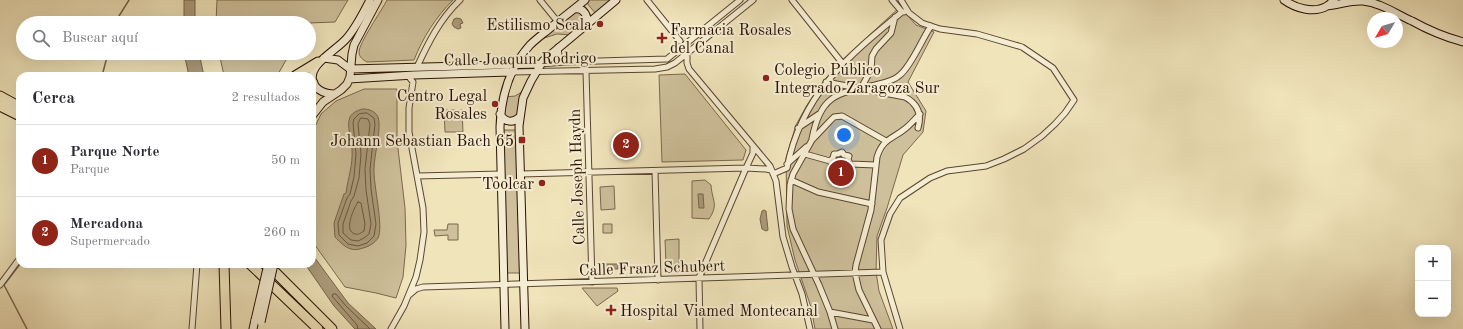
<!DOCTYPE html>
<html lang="es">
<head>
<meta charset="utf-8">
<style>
  body { margin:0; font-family:"Old Standard TT",serif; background:#f7f7f7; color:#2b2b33 }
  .controls { position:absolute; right:12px; bottom:12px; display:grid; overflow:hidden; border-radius:8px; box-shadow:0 4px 16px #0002 }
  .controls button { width:36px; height:36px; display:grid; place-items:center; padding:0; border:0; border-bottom:1px solid #e1e1e2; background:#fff; color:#2b2b33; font:20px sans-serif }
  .compass { position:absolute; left:1367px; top:12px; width:36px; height:36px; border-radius:50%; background:#fff; box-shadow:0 4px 16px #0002; rotate:232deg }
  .you { position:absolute; left:844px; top:135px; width:14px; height:14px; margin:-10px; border:3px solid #fff; border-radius:50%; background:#1a73e8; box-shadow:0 0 0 6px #1a73e833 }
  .badge { display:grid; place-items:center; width:26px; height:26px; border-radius:50%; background:#8f2418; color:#fff; font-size:13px; font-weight:700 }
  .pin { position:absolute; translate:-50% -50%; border:2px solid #fff; box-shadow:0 1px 4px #0006 }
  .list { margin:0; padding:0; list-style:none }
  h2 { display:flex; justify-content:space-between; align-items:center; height:52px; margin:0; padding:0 16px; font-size:17px }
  h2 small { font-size:13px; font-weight:400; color:#7c7c81 }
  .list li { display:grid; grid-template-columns:26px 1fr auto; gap:12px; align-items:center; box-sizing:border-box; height:72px; padding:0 16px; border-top:1px solid #e1e1e2 }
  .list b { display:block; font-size:15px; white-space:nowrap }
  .list p { margin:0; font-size:13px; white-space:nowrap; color:#7c7c81 }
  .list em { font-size:13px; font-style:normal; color:#7c7c81 }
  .icon { flex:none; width:22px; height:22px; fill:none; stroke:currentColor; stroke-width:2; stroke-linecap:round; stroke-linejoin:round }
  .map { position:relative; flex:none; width:1463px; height:329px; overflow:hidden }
  .search { position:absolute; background:#fff; box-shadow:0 4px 16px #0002; left:16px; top:16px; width:300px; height:44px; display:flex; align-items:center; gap:10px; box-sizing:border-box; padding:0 14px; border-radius:22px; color:#7c7c81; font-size:15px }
  .panel { position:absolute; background:#fff; box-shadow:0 4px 16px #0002; left:16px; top:72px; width:300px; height:196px; border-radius:12px }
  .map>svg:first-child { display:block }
</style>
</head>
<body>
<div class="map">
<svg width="1463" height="329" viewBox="0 0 1463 329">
  <rect width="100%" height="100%" fill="#f0e4bb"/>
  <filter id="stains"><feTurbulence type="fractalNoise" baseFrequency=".005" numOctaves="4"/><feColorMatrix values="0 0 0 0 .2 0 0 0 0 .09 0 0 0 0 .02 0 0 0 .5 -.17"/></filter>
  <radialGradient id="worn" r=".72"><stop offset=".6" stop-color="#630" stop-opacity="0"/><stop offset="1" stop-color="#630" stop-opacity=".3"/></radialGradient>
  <path fill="#cec09b" stroke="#7b684e" d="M217,0H348L335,22L309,23H216Z
    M387,0H453C436,17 423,37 414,60L367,62C363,60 359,57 359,52C359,43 382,10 387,0Z
    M588,0H614L596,14L586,2Z
    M900,7L916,25L934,32L908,82L926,111L923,132L903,155L887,208L877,236L876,272L879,291L893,329H815L811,307L795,260L787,226L786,158L796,125L807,105L822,83L839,63Z
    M575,11L582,12L585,22L571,35L557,34L538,40Z
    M219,53H290L277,76H225L223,71Z
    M685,74L746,150L743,160L662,162L659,75Z
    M364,89H397V140L405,208L406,245L403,277L396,298L376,293L345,287L312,241V133L321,114L336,101Z
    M525,90L519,114L513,120L503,116L505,97L515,96Z
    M444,110H462L463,132H445Z
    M502,130H517L522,273H506Z
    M705,180L711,185C712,201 719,204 709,219L692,218V181Z
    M614,186L615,209L601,210L600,187Z
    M448,224H458V240H448V235L435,236L434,230H447Z
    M603,224H612V233H603Z
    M679,239V264H666L665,240Z
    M582,288H617L618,291L597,306Z"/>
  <path fill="#ac9c7b" stroke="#77644a" d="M184,0H195V23H184Z
    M457,18L461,19L463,23L460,24L461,28L458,29L454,27L452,24L454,19Z
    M184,53H199L204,76H189Z
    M363,109C369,109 375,111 378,117C382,127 374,156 374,168C373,184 384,227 378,238C375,243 368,247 363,248C350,253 343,245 335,237L334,223L344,194L346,193C348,177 353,166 352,149C352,139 346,126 350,117C353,112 358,110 363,109Z
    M835 162a5 5 0 1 1 10 0a5 5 0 1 1-10 0Z
    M698,194H703L704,208H699Z
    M764,210L766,211L768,230L766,231L762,229L760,219L762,211Z
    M312,254L348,303L376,329H355L334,306L305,264H312Z
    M604,264H618V269H604Z"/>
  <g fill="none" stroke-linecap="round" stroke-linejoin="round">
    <path stroke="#6a563e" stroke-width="1" d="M367,113L374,118L375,124L370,169L371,189L376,224L374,236L367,243L358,246L348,244L339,235L338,223L347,198L350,194L354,177L356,154L353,123L354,119L359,114Z
      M361,118L368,119L370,124L365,169L366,190L371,224L369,234L364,238L358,241L351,240L343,233V224L351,201L354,196L359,178L361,154L358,124Z
      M358,202L361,203L365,224L364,231C361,233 358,235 355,234C343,231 354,208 358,202Z
      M358,329L357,325L332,296L333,294H336L346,306L370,329"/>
    <path stroke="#77644a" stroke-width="1.5" d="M117,23L119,16L129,0
      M102,76L108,53
      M20,264L4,285L27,329"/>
    <g stroke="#5a462f" stroke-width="7">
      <path id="street" d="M540,0L558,22
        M647,0L680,41
        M792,0L843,64
        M892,0L902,12H904
        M558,47L559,56L565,62
        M687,53V63L689,69L770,166L776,181L783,237L792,267L802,294L810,329
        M540,64L565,62L667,59L740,0
        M417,67C428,43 440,19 460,0
        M586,71L592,282
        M513,72L655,69L667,67L675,63L753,0
        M826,82L905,97C918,104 922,114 918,128
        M861,88L871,70L872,56L876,49L891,33L895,17
        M798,128L819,114
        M812,139C820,96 836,93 875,85C883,83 894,81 900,75C912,65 922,39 931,26
        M805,154L830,161
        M787,164L806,147
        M850,164L848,159L849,156L844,155L842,152L838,154H834L833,158L830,161L832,164V168H837L839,172L842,170H846L847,166L850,164L876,165
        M655,171L658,280
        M521,174L746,168L766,169L771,170
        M773,174L787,168C801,95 847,57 902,12
        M417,176L501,174
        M791,180L818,192L872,204
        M0,285L20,258
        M409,295L416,289L423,287L883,272
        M830,312L873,320
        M192,329L197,264
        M391,329L404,306L416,277L420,260L424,232L423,208L409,132V108L413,82L409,77
        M700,329L699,278L746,168L753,153V147
        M835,329L830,312L819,285L793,229L789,209L790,185L793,174L812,140L830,121L834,117L842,116L886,141
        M878,329L859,290L855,273L856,265L871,210L877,157C883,138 893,139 906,128C911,124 915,119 920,114
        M900,329L883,272L881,240L890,214L900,198L930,178L947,171L986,166L1004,159L1024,149L1042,136L1055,124L1065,113L1074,100L1053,68L1022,47L977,34L940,29L922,23L909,13L901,0"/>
    </g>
    <g stroke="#281100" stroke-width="9">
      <path id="secondary" d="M1284,0C1295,8 1314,14 1327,6C1329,5 1332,2 1334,0
        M1327,6C1340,5 1350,0 1363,1C1381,3 1396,14 1412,21C1428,30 1445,37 1463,42
        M575,9C581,8 585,11 587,18L585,25
        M324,58L338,60L350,69
        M350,69L540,64
        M349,79L414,75L513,72
        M334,94C326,94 320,92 315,86C302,67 336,51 346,39C356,28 363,13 370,0
        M500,114C505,123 513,123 520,117
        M312,116L323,102L341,90L347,84L350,77L352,54L354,45L378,0
        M253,329L255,320
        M505,329L500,127C501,97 510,67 530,45C536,39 543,34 549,29C561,19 573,10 585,0
        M525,329L519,126L523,98L531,81L543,61L616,0"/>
    </g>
    <g stroke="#281100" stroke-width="11">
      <path id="highway" d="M295,76L318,62
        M312,83H313
        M0,96L20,107
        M0,106L20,116
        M224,264L226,329
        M250,264L318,329
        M268,265L332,329"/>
    </g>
    <use href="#street" stroke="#f5edd3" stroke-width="5"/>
    <use href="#secondary" stroke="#f5edd3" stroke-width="7"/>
    <use href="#highway" stroke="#f0e4bb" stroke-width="9"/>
    <g stroke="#281100" stroke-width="9" stroke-linecap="butt">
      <path id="secondary-bridge" d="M255,320L268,264
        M261,322L274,264"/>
    </g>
    <use href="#secondary-bridge" stroke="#f5edd3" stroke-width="7"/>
  </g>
  <g fill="#8f2418" stroke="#f5edd3" stroke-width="1.5">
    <circle cx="600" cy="24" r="4"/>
    <path d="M660 32h4v4h4v4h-4v4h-4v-4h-4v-4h4z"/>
    <circle cx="766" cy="78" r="4"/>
    <circle cx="495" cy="104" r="4"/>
    <rect x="518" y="136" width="8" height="8" rx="2"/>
    <circle cx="542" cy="183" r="4"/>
    <path d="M609 304h4v4h4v4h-4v4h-4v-4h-4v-4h4z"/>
  </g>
  <g text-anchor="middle" stroke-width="4" stroke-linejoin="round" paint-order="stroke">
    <g font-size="16" fill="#281100" stroke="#f5edd3" text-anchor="end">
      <text x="592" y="30">Estilismo Scala</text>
      <text x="670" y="35" text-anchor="start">Farmacia Rosales<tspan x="670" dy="18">del Canal</tspan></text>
      <text x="774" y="75" text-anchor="start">Colegio Público<tspan x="774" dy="18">Integrado Zaragoza Sur</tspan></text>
      <text x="487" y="101">Centro Legal<tspan x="487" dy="18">Rosales</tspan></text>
      <text x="514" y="146">Johann Sebastian Bach 65</text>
      <text x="534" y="189">Toolcar</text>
      <text x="620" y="316" text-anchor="start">Hospital Viamed Montecanal</text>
    </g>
    <g font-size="16" fill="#281100" stroke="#f5edd3">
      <text transform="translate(520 58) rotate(-1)" y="6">Calle Joaquín Rodrigo</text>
      <text transform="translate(576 177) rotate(-92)" y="6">Calle Joseph Haydn</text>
      <text transform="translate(652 267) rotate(-2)" y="6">Calle Franz Schubert</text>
    </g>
  </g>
  <rect width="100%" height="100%" filter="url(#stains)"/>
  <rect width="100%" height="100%" fill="url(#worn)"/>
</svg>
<div class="controls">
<button>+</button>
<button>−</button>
</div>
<svg class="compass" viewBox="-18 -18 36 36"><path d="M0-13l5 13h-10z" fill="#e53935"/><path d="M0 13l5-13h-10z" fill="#7c7c81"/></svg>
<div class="you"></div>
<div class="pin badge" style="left:841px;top:173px">1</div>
<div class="pin badge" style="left:626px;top:145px">2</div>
<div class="search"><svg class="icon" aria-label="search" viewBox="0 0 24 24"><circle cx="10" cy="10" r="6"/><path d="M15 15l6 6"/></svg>Buscar aquí</div>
<section class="panel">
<h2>Cerca<small>2 resultados</small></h2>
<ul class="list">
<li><span class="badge">1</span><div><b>Parque Norte</b><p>Parque</p></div><em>50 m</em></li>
<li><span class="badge">2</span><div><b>Mercadona</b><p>Supermercado</p></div><em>260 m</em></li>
</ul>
</section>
</div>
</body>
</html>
